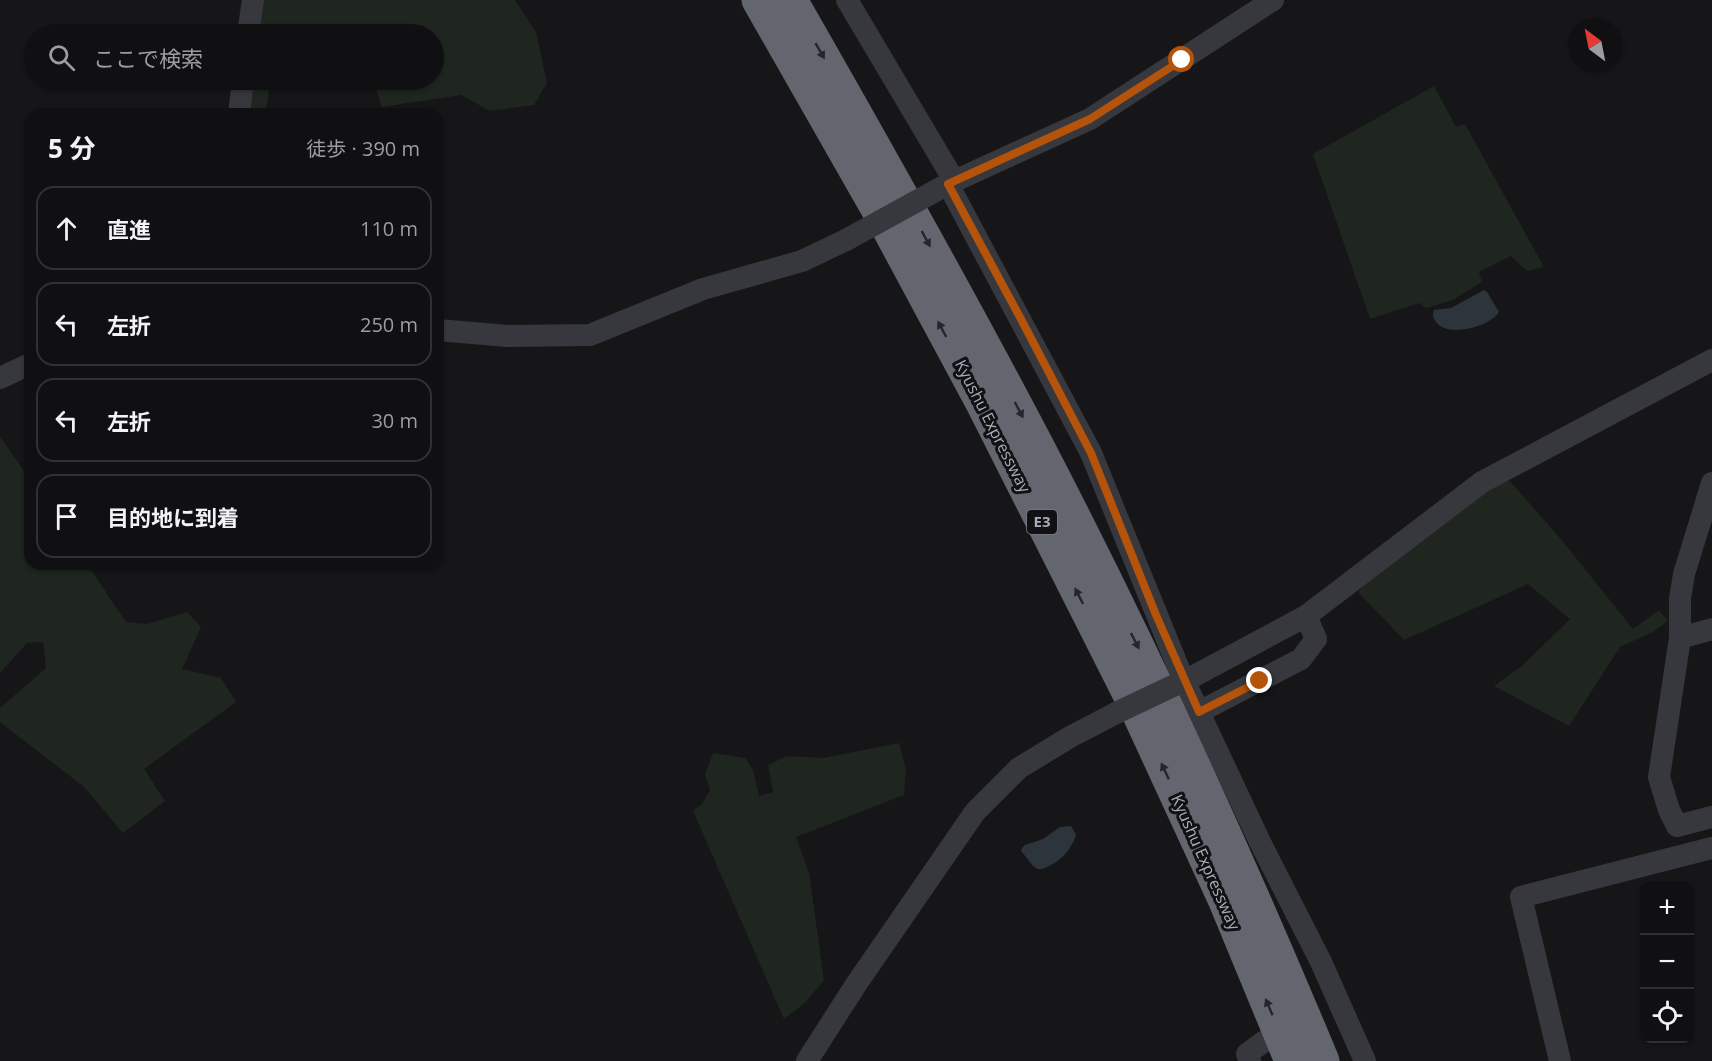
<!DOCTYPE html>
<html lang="ja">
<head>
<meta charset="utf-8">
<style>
  body { margin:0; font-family:"Open Sans","Noto Sans JP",sans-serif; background:#1e1e20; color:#f1f3f6 }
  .controls { position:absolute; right:18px; bottom:18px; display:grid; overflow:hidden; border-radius:12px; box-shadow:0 2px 4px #0004 }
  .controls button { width:54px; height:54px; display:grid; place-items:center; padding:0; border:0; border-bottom:2px solid #303032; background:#101012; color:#f1f3f6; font:30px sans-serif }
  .compass { position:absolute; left:1568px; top:18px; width:54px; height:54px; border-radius:50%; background:#101012; box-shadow:0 2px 4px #0004; rotate:328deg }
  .stop { position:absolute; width:18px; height:18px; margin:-14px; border:4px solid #b45309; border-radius:50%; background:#fff }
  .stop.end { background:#b45309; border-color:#fff; box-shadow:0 2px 6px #0008 }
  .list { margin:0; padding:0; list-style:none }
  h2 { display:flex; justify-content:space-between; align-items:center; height:78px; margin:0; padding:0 24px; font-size:26px }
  h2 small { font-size:20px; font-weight:400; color:#9c9d9f }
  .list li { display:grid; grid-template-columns:39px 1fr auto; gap:18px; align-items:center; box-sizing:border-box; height:84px; margin:0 12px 12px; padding:0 12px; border:2px solid #303032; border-radius:18px }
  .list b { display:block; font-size:22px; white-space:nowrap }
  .list em { font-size:20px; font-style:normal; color:#9c9d9f }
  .icon { flex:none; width:33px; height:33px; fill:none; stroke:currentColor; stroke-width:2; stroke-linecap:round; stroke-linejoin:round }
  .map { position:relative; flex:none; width:1712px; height:1061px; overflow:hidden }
  .search { position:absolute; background:#101012; box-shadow:0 2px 4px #0004; left:24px; top:24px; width:420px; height:66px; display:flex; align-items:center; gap:15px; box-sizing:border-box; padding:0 21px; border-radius:33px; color:#9c9d9f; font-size:22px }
  .panel { position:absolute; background:#101012; box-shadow:0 2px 4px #0004; left:24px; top:108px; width:420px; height:462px; border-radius:18px }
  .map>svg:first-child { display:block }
</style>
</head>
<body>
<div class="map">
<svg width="1712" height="1061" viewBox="0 0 1712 1061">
  <rect width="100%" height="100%" fill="#161618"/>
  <path fill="#1e261f" d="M261,0H515L536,32L547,83L534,105L490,111L461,95L382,107L373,80H434V34H256Z
    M250,80H271L265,114H246Z
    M1434,86L1456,127L1465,124L1544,267L1527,271L1511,256L1479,272L1482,282L1453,300L1426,308L1419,303L1370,319L1313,154Z
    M0,436L30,480V564H87L126,622L147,624L187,612L201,627L182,669L221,678L236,702L144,769L165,801L123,833L84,787L0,722V708L46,668L43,642L27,643L0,673Z
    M1506,477L1560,538L1633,629L1659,610L1668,621L1653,632L1620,647L1569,726L1494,686L1523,665L1570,619L1528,584L1404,640L1358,592L1385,561Z
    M899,743L906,769L904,795L796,837L809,873L824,980L805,1003L784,1019L693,811L702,804L710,790L705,774L713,753L745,758L753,770L759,796L773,792L768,765L787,756L823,758Z"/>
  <path fill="#2c353c" d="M1484,290L1487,292L1499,312C1491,326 1449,338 1437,323C1433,318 1432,316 1434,310L1451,308Z
    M1071,826L1076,835C1071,850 1061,861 1047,867C1044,868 1042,870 1038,869C1032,867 1026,856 1021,851L1022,848L1025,845L1043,839L1060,827Z"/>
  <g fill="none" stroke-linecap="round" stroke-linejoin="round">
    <path stroke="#37383d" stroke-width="22" d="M847,0L955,182
      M1273,0L1090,119L948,184L1091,453L1181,674L1260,842L1321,962L1365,1061
      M248,34L253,0
      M239,114L243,80
      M438,330L507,336L590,335L703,289L802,261L846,240
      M0,378L30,364
      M1712,483L1684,574L1680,598V638L1659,777L1669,810L1677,826L1712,817
      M1680,638L1712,629
      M1194,676L1306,616L1482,482L1712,360
      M1199,712L1301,659L1316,639L1306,616
      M807,1061L857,983L975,812L1019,768L1070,737L1116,713
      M1250,1061L1247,1054L1263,1042
      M1560,1061L1521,897L1712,848"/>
    <path stroke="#63666e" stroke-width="33" d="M758,0L883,219L983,405L1134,704L1224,899L1291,1061
      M791,0C874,145 956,290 1034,439C1140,641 1235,850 1323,1061"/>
    <path stroke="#37383d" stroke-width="22" d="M846,240L948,184
      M1116,713L1194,676"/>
  </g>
  <defs><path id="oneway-solid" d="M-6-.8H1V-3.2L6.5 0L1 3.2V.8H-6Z" transform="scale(1.5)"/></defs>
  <g fill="#26262a">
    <use href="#oneway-solid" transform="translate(820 51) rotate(60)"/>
    <use href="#oneway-solid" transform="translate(926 239) rotate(62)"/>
    <use href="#oneway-solid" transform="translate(942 329) rotate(-118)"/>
    <use href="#oneway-solid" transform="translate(1019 410) rotate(62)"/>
    <use href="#oneway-solid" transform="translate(1079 596) rotate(-117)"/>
    <use href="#oneway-solid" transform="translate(1135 641) rotate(63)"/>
    <use href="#oneway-solid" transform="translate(1165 771) rotate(-115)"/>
    <use href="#oneway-solid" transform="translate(1269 1007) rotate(-113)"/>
  </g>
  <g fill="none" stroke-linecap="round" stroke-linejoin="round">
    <path stroke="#b45309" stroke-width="8" d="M1182,60L1090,119L948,184L1022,321L1091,453L1156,615L1199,712L1260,681"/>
  </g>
  <g text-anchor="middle" stroke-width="6" stroke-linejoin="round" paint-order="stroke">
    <rect fill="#111113" stroke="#7b7e86" stroke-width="1.5" x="1027" y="510" width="30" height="24" rx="4.5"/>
    <g font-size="15" font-weight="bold" fill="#a8adb8">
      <text x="1042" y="527">E3</text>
    </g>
    <g font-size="16" fill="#a8adb8" stroke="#111113">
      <text transform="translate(993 426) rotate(63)" y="6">Kyushu Expressway</text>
      <text transform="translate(1206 862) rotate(66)" y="6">Kyushu Expressway</text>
    </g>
  </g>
</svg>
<div class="controls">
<button>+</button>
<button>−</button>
<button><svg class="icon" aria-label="locate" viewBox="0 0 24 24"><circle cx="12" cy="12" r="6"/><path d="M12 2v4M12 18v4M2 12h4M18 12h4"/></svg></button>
</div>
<svg class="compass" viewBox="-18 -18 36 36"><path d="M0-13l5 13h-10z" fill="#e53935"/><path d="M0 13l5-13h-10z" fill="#9c9d9f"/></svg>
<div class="stop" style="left:1182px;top:60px"></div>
<div class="stop end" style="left:1260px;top:681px"></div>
<div class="search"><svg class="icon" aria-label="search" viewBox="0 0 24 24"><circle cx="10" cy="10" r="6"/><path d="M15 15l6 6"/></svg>ここで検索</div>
<section class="panel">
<h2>5 分<small>徒歩 · 390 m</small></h2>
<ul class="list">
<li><svg class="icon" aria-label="ahead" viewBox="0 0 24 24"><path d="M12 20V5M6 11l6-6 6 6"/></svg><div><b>直進</b></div><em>110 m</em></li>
<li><svg class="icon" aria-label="left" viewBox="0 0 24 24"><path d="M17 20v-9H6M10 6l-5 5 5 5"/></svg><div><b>左折</b></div><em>250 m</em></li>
<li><svg class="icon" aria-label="left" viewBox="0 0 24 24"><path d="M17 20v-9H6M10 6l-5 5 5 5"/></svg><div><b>左折</b></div><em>30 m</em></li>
<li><svg class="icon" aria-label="arrive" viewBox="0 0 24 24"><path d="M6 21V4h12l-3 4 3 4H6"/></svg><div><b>目的地に到着</b></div></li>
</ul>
</section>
</div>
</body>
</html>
